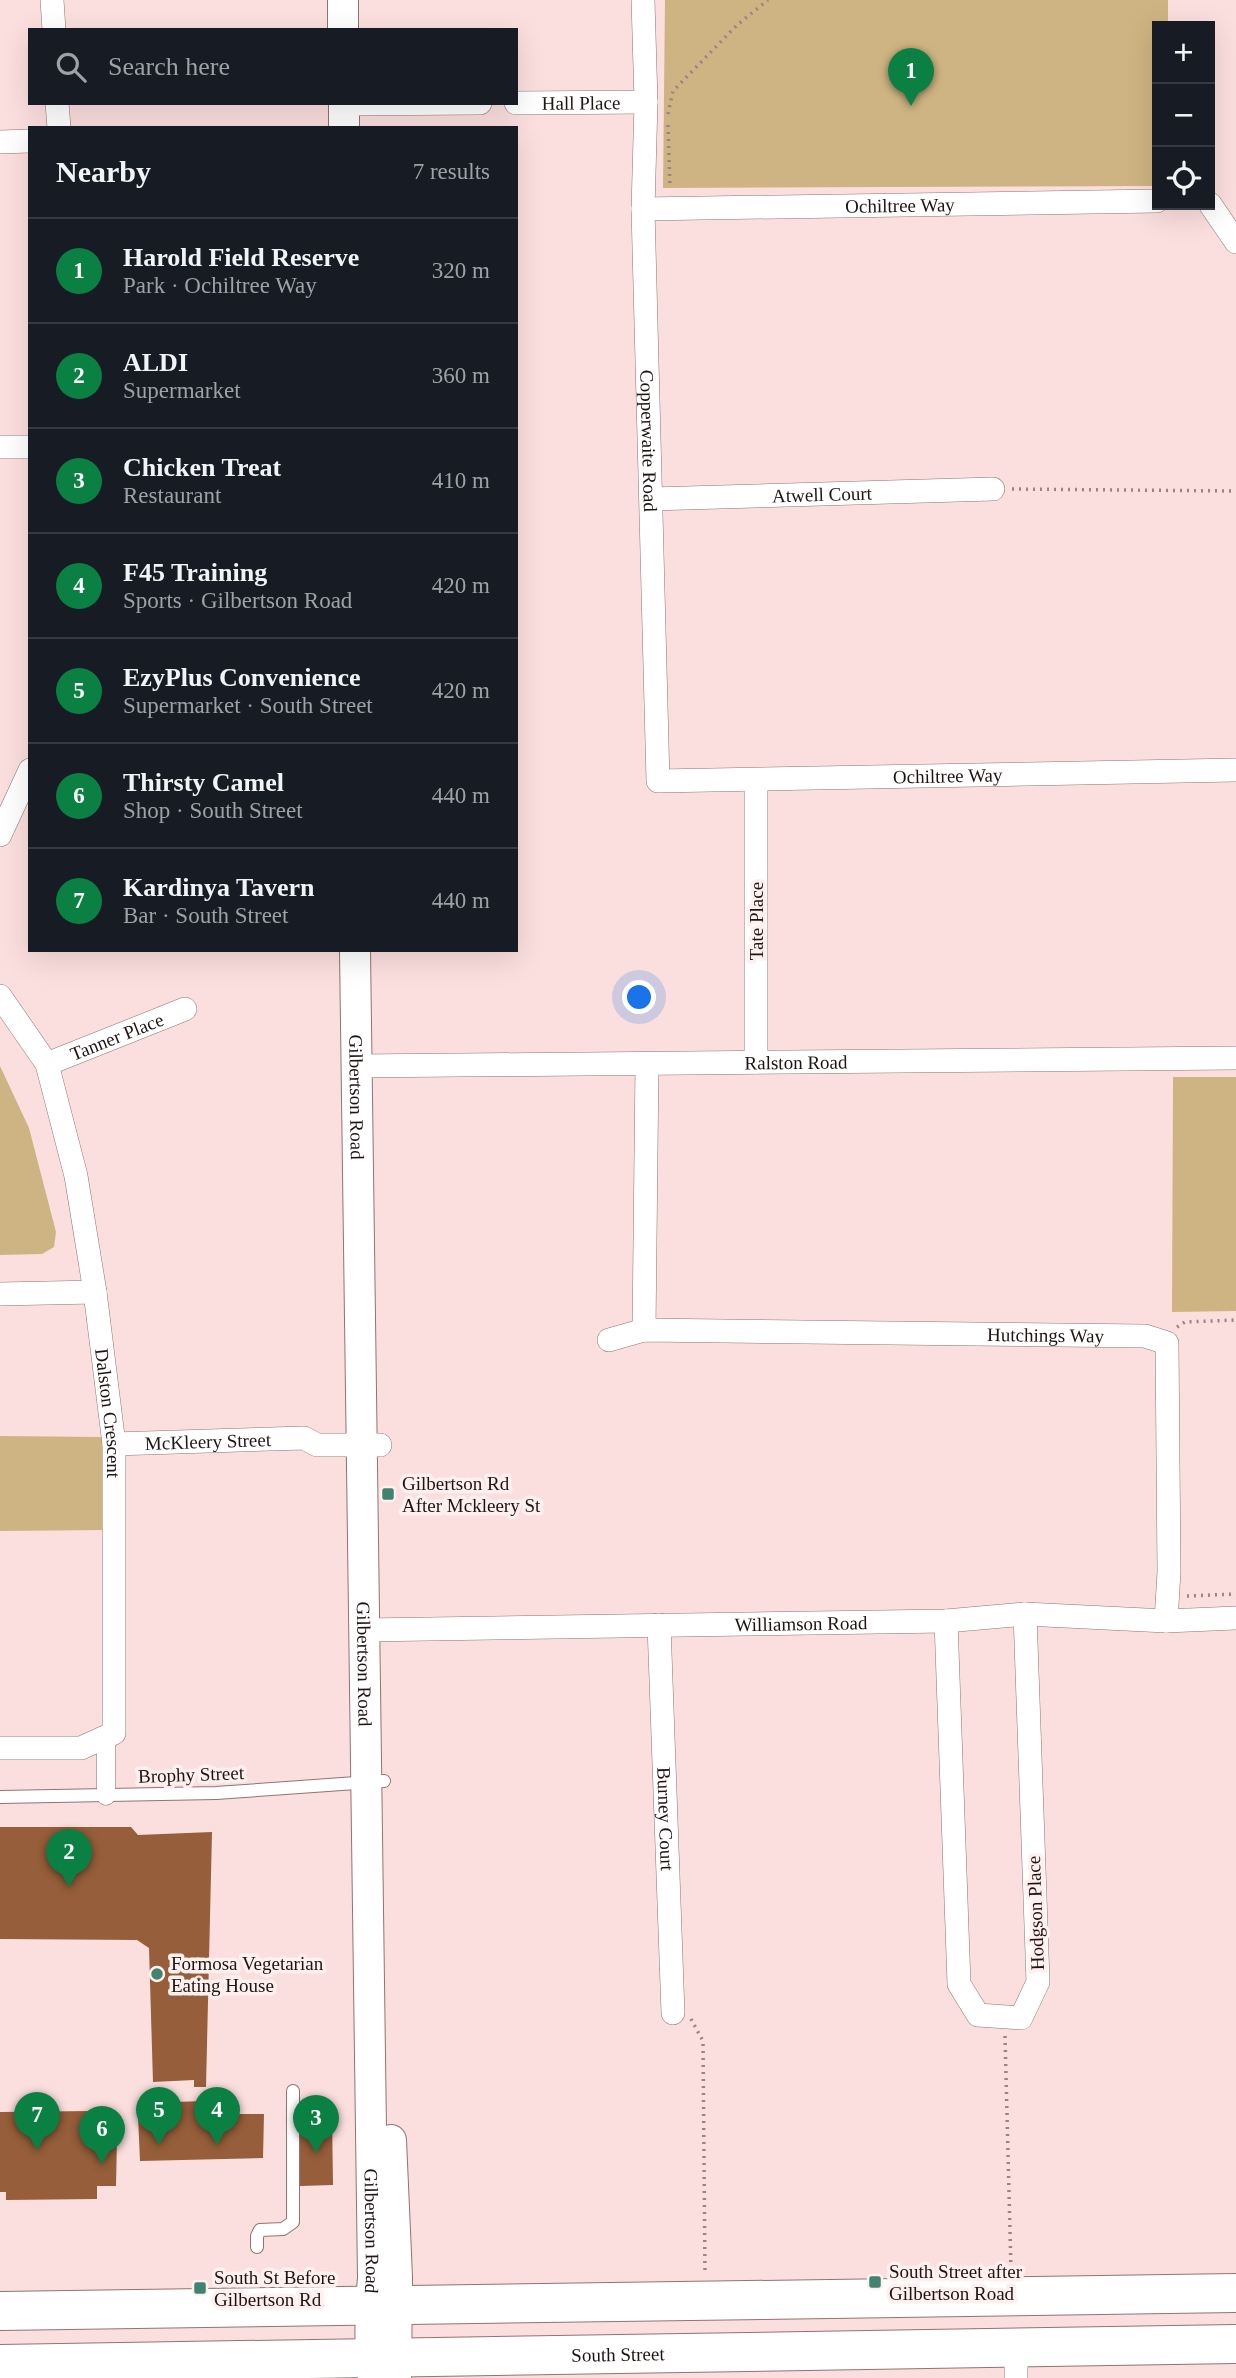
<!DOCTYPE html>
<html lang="en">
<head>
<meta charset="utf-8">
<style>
  body { margin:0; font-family:"Times New Roman",serif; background:#242831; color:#f1f3f6 }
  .controls { position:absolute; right:21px; top:21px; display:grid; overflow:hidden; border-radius:0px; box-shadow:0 7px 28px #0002 }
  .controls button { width:63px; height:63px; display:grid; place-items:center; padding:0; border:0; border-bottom:2px solid #363941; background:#171b24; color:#f1f3f6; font:35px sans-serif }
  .you { position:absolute; left:640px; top:998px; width:24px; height:24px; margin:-18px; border:5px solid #fff; border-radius:50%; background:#1a73e8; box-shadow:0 0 0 10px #1a73e833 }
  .badge { display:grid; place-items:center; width:46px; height:46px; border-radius:50%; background:#0b8043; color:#fff; font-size:23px; font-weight:700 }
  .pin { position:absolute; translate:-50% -58px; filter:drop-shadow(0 2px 4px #0008) }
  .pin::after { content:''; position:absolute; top:37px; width:24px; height:21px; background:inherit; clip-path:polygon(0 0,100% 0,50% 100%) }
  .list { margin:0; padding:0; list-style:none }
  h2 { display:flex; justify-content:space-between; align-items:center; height:91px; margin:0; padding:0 28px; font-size:30px }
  h2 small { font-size:23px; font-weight:400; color:#9ea1a6 }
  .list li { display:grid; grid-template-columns:46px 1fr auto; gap:21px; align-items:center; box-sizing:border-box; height:105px; padding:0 28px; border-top:2px solid #363941 }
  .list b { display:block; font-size:26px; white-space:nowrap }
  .list p { margin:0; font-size:23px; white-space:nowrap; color:#9ea1a6 }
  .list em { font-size:23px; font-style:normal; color:#9ea1a6 }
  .icon { flex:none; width:38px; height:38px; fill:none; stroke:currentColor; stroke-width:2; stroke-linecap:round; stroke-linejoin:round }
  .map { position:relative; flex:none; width:1236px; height:2378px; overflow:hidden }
  .search { position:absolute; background:#171b24; box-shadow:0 7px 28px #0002; left:28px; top:28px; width:490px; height:77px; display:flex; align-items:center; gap:18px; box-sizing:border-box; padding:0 24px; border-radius:0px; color:#9ea1a6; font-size:26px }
  .panel { position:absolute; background:#171b24; box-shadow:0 7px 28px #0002; left:28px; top:126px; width:490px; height:826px; border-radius:0px }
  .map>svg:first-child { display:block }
</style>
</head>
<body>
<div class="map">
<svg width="1236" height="2378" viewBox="0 0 1236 2378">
  <rect width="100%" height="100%" fill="#fbdfde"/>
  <path fill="#ceb482" d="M665,0H1168V26H1157V186L663,188Z
    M0,1066L29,1128L56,1232L54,1247L42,1254L0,1255Z
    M1173,1077H1236V1311L1172,1312Z
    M0,1436L103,1437L106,1530L0,1531Z"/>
  <path fill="#965e3a" d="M0,1827H131L138,1835L212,1832L206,2087H194V2080L153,2082L149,1948L137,1940L0,1939Z
    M205,2101L206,2114H264L263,2158L140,2161L138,2116L175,2115V2102Z
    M91,2111L92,2138H117L116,2186H97V2199L6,2200V2192H0V2112Z
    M300,2114H332L333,2185L300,2186V2159H287V2148H300Z"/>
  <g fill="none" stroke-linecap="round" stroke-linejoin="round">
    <g stroke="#917372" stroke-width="14">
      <path id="service" d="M0,1797L216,1793L384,1781
        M257,2247V2236L260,2230L283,2229L293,2222V2091"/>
    </g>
    <g stroke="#917372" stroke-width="19">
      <path id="pedestrian" d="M106,1737V1796"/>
    </g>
    <g stroke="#917372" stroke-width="24">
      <g id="minor">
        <path d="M52,0L54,30"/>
        <path id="s1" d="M643,0L646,102L643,209L658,781L1236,770"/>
        <path d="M57,103L59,128"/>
        <path id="s2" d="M516,103L646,102"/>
        <path d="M344,104L480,103"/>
        <path d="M0,142L30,141"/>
        <path d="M1210,204L1236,242"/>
        <path id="s3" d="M643,209L1157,201"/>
        <path d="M0,447H30"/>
        <path id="s4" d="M652,499L993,489"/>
        <path d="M756,780V1062"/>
        <path d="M0,835L30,770"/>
        <path id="s5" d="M0,996L47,1064L76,1176L95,1292L114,1444V1733L81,1748H0"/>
        <path id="s6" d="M47,1064L185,1009"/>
        <path id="s7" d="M357,1066L1236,1058"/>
        <path d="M0,1294L95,1292"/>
        <path d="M644,1330L647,1065"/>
        <path id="s8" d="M609,1340L644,1330L1145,1336L1167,1343L1169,1572L1166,1621"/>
        <path id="s9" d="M114,1444L304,1438L317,1445H380"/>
        <path d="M946,1621L959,1984L978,2015L1021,2018L1038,1982L1025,1614"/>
        <path id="s10" d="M659,1625L673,2013"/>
        <path id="s11" d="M365,1630L946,1621L1025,1614L1166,1621L1236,1618"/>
        <path d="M1016,2346V2378"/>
      </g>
    </g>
    <g stroke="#917372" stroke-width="32">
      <g id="tertiary">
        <path d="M343,0V30"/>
        <path d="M344,103V128"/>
        <path id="s12" d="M355,950L373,2278C370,2311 369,2345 373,2378"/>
        <path d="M391,2140L397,2277L396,2378"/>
      </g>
    </g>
    <g stroke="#917372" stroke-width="40">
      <g id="trunk">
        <path d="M0,2311L1236,2293"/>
        <path id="s13" d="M0,2364L1236,2344"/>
      </g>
    </g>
    <path stroke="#988483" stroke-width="3.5" stroke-dasharray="2 5" stroke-linecap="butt" d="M668,114L673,91L737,25L768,0
      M668,125L670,188
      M1012,489L1236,491
      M1177,1327L1185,1322L1236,1320
      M1187,1596L1236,1594
      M691,2019L703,2041L705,2274
      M1005,2036L1011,2270"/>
    <use href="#service" stroke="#fff" stroke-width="12"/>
    <use href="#pedestrian" stroke="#fff" stroke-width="18"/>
    <use href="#minor" stroke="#fff" stroke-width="23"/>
    <use href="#tertiary" stroke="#fff" stroke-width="30"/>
    <use href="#trunk" stroke="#fff" stroke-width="38"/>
  </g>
  <g fill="#428270" stroke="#fef0ef" stroke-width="2.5">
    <rect x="381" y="1487" width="14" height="14" rx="3.5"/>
    <circle cx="157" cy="1974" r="7"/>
    <rect x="868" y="2275" width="14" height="14" rx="3.5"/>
    <rect x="193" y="2281" width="14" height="14" rx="3.5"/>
  </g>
  <g text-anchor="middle" stroke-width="7" stroke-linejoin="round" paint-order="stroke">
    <g font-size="19" fill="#1f1413" stroke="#fef0ef">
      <text dy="7" stroke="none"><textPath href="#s2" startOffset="65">Hall Place</textPath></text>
      <text dy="7" stroke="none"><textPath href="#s3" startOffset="257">Ochiltree Way</textPath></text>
      <text dy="7" stroke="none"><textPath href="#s1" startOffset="441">Copperwaite Road</textPath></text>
      <text dy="7" stroke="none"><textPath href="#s4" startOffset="170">Atwell Court</textPath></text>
      <text dy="7" stroke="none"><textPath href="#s1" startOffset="1071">Ochiltree Way</textPath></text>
      <text transform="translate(756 921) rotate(-90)" y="7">Tate Place</text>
      <text dy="7" stroke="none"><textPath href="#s6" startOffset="75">Tanner Place</textPath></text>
      <text dy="7" stroke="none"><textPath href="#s7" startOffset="439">Ralston Road</textPath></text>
      <text dy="7" stroke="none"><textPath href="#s12" startOffset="147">Gilbertson Road</textPath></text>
      <text dy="7" stroke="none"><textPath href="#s8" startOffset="438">Hutchings Way</textPath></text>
      <text dy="7" stroke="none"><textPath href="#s5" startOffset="438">Dalston Crescent</textPath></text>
      <text dy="7" stroke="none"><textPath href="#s9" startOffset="94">McKleery Street</textPath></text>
      <text dy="7" stroke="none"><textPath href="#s11" startOffset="436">Williamson Road</textPath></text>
      <text dy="7" stroke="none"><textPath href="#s12" startOffset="714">Gilbertson Road</textPath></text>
      <text transform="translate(191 1774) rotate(-2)" y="7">Brophy Street</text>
      <text dy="7" stroke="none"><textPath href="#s10" startOffset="194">Burney Court</textPath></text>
      <text transform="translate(1035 1913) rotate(-92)" y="7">Hodgson Place</text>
      <text dy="7" stroke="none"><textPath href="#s12" startOffset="1281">Gilbertson Road</textPath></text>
      <text dy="7" stroke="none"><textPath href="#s13" startOffset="618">South Street</textPath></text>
    </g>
    <g font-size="19" fill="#1f1413" stroke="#fef0ef" text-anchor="start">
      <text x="402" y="1490">Gilbertson Rd<tspan x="402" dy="22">After Mckleery St</tspan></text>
      <text x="171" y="1970">Formosa Vegetarian<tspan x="171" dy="22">Eating House</tspan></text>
      <text x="889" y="2278">South Street after<tspan x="889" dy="22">Gilbertson Road</tspan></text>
      <text x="214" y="2284">South St Before<tspan x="214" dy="22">Gilbertson Rd</tspan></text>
    </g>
  </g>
</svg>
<div class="controls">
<button>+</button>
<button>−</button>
<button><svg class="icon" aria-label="locate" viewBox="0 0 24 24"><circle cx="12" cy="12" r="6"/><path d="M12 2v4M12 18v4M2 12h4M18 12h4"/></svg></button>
</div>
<div class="you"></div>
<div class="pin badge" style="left:911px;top:106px">1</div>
<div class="pin badge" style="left:69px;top:1887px">2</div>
<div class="pin badge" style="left:316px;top:2153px">3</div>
<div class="pin badge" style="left:217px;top:2145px">4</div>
<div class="pin badge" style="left:159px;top:2145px">5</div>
<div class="pin badge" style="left:102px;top:2164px">6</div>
<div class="pin badge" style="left:37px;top:2150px">7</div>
<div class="search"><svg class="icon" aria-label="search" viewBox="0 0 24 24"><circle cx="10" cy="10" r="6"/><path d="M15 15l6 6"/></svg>Search here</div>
<section class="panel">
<h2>Nearby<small>7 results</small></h2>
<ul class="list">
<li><span class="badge">1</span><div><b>Harold Field Reserve</b><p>Park · Ochiltree Way</p></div><em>320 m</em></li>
<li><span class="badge">2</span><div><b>ALDI</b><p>Supermarket</p></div><em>360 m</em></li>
<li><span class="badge">3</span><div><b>Chicken Treat</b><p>Restaurant</p></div><em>410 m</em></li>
<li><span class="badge">4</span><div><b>F45 Training</b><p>Sports · Gilbertson Road</p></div><em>420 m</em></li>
<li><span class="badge">5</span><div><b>EzyPlus Convenience</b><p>Supermarket · South Street</p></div><em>420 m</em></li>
<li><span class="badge">6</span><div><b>Thirsty Camel</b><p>Shop · South Street</p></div><em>440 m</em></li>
<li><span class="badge">7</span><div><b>Kardinya Tavern</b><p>Bar · South Street</p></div><em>440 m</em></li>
</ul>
</section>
</div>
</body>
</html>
